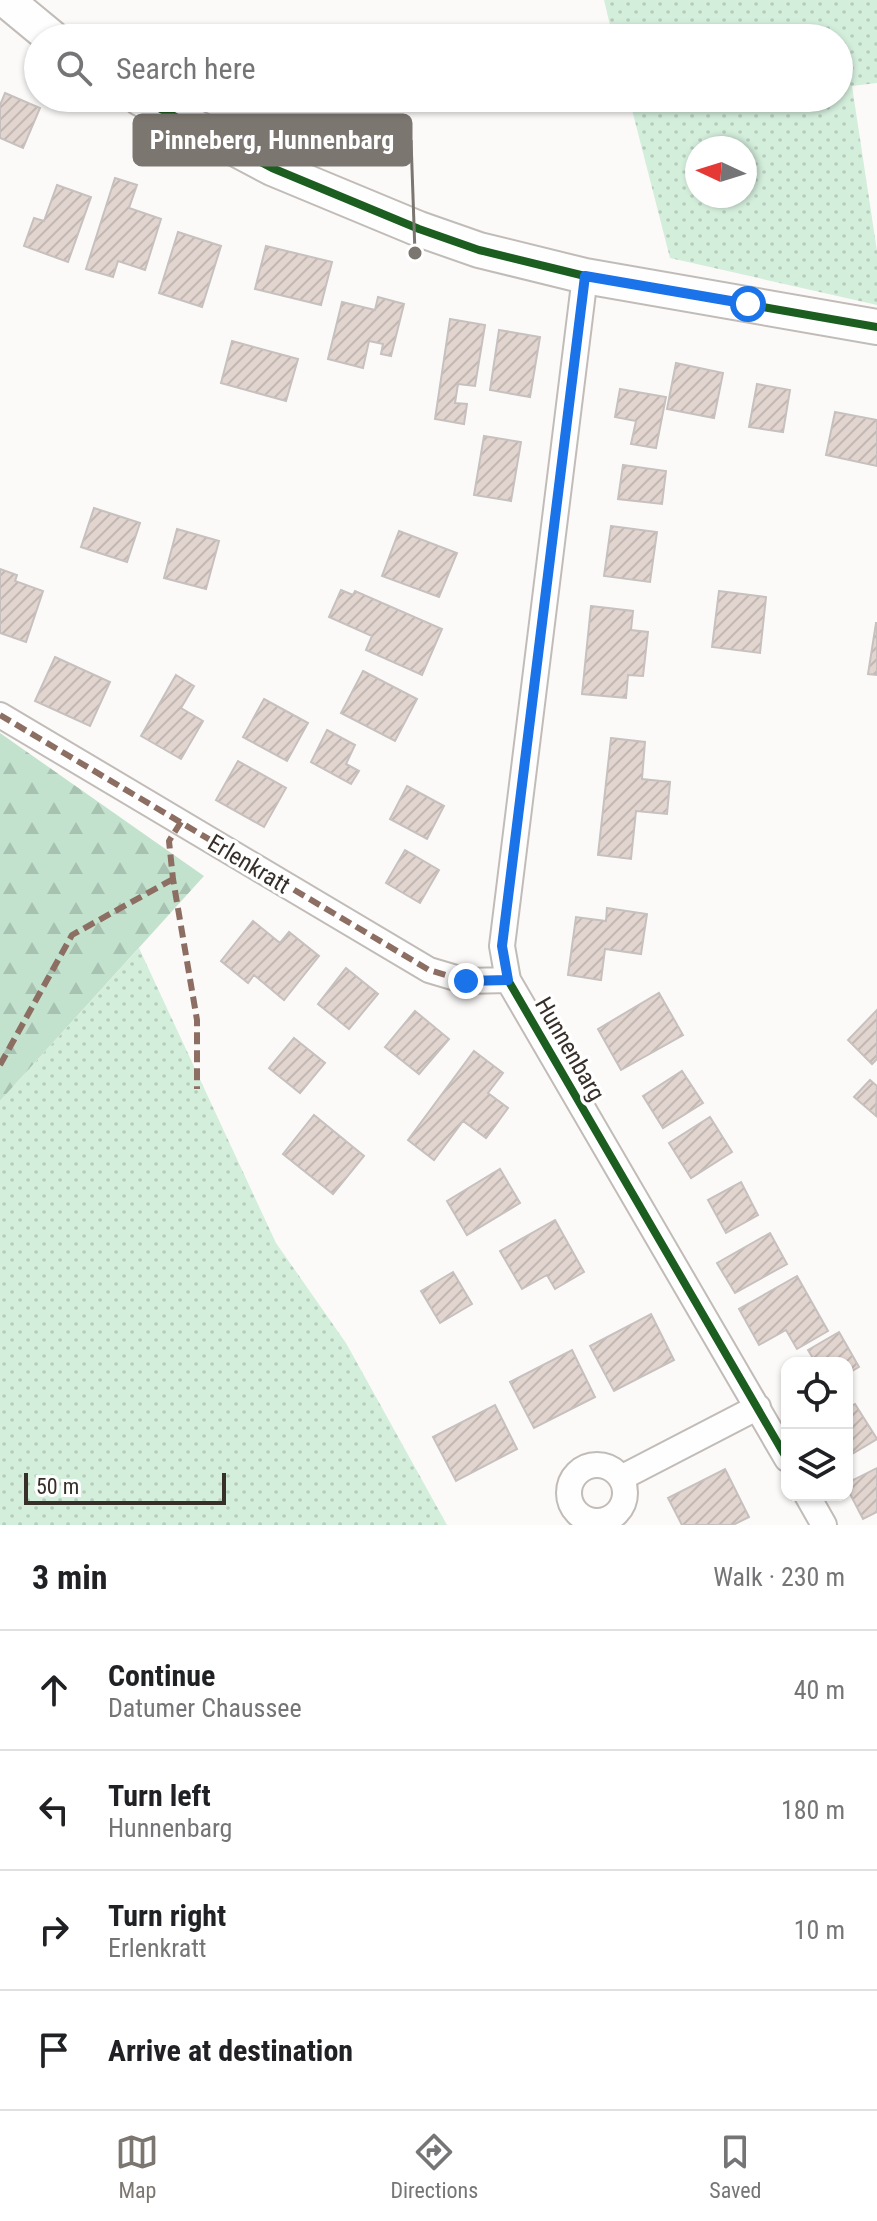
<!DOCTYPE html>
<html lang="en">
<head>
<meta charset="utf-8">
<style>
  body { margin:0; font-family:"Roboto Condensed",sans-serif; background:#f2f2f2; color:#202124 }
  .controls { position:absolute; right:24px; bottom:24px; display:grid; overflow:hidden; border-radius:16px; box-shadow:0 2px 6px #0004 }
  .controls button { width:72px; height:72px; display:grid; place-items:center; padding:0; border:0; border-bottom:2px solid #e0e0e0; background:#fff; color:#202124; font:40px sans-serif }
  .compass { position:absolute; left:685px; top:136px; width:72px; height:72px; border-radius:50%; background:#fff; box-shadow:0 2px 6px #0004; rotate:274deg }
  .scale { position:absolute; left:24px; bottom:20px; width:202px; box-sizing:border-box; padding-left:8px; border:4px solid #372f29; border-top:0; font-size:22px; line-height:28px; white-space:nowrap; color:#372f29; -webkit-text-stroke:6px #fff; paint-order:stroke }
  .stop { position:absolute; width:24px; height:24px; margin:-18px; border:6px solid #1a73e8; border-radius:50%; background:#fff }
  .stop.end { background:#1a73e8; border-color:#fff; box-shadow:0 2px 8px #0008 }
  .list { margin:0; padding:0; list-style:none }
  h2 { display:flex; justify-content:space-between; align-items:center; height:104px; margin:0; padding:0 32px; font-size:34px }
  h2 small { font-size:26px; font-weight:400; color:#757577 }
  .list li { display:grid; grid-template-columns:52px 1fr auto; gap:24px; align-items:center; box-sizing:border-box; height:120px; padding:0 32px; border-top:2px solid #e0e0e0 }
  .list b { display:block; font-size:30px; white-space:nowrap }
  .list p { margin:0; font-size:26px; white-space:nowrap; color:#757577 }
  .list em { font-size:26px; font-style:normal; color:#757577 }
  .icon { flex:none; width:44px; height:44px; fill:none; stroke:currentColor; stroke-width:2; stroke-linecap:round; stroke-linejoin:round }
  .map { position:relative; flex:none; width:877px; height:1525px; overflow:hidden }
  .search { position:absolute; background:#fff; box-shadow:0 2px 6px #0004; left:24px; right:24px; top:24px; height:88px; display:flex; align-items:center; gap:20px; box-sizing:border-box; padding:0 28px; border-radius:44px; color:#757577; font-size:30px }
  .sheet { height:584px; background:#fff }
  nav { display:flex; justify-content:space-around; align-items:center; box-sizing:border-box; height:112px; border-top:2px solid #e0e0e0; background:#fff; font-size:22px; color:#757577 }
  nav a { display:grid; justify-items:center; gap:4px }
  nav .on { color:#7c7671 }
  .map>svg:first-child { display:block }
</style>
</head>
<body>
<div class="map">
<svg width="877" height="1525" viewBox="0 0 877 1525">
  <defs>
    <pattern id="grass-dots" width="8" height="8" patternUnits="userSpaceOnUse" patternTransform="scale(2)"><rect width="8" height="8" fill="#d4eedc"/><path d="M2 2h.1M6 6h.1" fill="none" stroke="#b7ccbd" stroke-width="1.8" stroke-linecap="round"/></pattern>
    <pattern id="forest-firs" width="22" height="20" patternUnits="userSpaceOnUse" patternTransform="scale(2)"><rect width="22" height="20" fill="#c2e2cd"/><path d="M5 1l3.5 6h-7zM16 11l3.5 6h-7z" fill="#a7c2b0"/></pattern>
    <pattern id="building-hatch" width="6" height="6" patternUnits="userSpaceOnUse" patternTransform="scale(2)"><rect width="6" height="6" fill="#e2d5cf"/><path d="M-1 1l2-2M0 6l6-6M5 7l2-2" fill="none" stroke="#c2b7b2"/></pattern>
  </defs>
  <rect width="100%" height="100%" fill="#fcfaf8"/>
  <path fill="url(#grass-dots)" fill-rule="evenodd" d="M604,0H877V83L852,86L877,251V305L670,258L629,98H839V38H613ZM697,148H745V196H697Z
    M139,948L276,1243L346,1343L447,1525H0V1101Z"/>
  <path fill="url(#forest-firs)" d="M0,733L204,876L0,1101Z"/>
  <path fill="url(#building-hatch)" stroke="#c6c0be" stroke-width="2" d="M5,93L40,108L23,148L0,138V105Z
    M115,178L137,185L129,208L161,219L145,270L118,261L113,277L86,269Z
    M57,185L91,197L68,262L24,246L34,218L44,221Z
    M178,232L221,246L202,307L159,293Z
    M266,246L332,262L321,305L255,289Z
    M378,297L404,304L391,356L381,354L383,344L369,341L363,368L328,359L342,302L375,310Z
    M450,319L485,325L475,386L458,384L455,403L467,404L464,424L435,419Z
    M499,330L540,337L530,397L490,390Z
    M232,341L298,359L286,401L221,383Z
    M676,363L723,373L714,418L667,409Z
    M757,384L790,390L783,432L749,427Z
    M620,389L666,397L656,448L631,444L636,421L615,417Z
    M835,412L877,420V466L826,455Z
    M484,436L521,442L511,501L474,495Z
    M623,465L666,471L662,504L618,499Z
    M94,508L140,523L127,562L81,547Z
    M611,526L657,532L650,582L604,576Z
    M177,529L219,541L206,589L164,578Z
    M399,531L457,553L439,597L382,576Z
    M0,569L17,575L15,581L43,591L26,642L0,633Z
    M341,590L353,595L355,591L442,629L422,675L366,650L372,636L329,617Z
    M719,591L766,597L760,653L712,647Z
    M591,606L633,611L631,630L648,632L643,676L628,675L626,698L582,694Z
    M876,623H877V675L868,674Z
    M55,657L110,682L90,726L35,701Z
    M363,671L417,699L395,741L341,713Z
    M176,675L194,686L181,708L203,721L181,759L141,736Z
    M264,699L308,723L287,761L243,737Z
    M327,730L355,745L346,764L359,771L351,784L311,762Z
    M611,738L645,742L642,779L670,782L667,814L636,811L631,859L598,855Z
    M238,761L286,788L264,827L216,800Z
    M407,786L444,806L427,839L390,819Z
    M405,850L439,870L420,903L386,883Z
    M607,908L647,914L641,954L605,949L601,980L568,975L576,917L606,921Z
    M253,921L280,943L289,932L319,956L284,1000L254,975L248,983L221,961Z
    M346,968L378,994L349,1029L318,1004Z
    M659,993L683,1035L621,1070L598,1029Z
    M877,1010V1059L872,1064L848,1040Z
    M415,1011L449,1039L419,1074L385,1047Z
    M294,1038L325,1063L300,1093L269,1068Z
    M474,1051L503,1073L488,1093L508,1108L486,1138L463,1121L434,1160L408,1140Z
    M682,1071L703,1103L663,1128L643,1096Z
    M870,1080L877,1086L876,1116L854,1097Z
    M314,1115L364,1156L333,1194L283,1154Z
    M710,1117L732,1152L691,1178L669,1143Z
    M500,1169L520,1203L467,1235L447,1201Z
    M741,1182L758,1215L726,1233L708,1200Z
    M555,1220L584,1272L555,1289L547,1275L522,1289L500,1251Z
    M770,1233L787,1264L735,1293L717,1263Z
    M453,1272L472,1304L440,1323L421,1291Z
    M797,1276L828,1331L797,1349L786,1330L759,1345L739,1309Z
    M651,1314L674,1360L614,1391L590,1346Z
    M839,1332L859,1367L847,1374V1363H816L808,1350Z
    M572,1350L595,1397L534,1428L510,1382Z
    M855,1404L877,1439L847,1457V1408Z
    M495,1405L517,1449L456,1481L433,1437Z
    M877,1468V1512L863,1519L847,1488V1483Z
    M725,1469L749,1517L733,1525H682L668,1498Z"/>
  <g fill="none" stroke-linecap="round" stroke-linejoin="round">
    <g stroke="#c1bcb8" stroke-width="28">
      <path id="street" d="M585,276L502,946L508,980L787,1459
        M0,715L429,970L466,981L508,980
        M569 1493a28 28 0 1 1 56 0a28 28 0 1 1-56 0Z
        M621,1478L758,1407
        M807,1495L824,1525"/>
    </g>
    <g stroke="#c1bcb8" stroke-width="38">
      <path id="secondary" d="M6,0L52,38
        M140,98L272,168L419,229L479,250L585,276L877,327"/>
    </g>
    <use href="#street" stroke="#fffefe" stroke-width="24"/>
    <use href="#secondary" stroke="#fffefe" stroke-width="34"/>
    <path stroke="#8d6e63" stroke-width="6" stroke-dasharray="12 6" stroke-linecap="butt" d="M0,715L429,970L466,981L508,980
      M181,822L169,841L173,879L197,1020V1089
      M0,1065L72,935L173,879"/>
    <g stroke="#fff" stroke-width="13">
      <path id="cycleway" d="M140,98L272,168L419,229L479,250L585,276L877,327
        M585,276L502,946L508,980L787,1459"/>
    </g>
    <use href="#cycleway" stroke="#1b5e20" stroke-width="8"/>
  </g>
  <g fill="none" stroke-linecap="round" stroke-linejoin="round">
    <path stroke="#1a73e8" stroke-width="10" d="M466,981L508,980L502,946L585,276L748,304"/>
  </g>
  <g text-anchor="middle" stroke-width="7" stroke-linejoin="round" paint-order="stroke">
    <g font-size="24" fill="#372f29" stroke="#fff">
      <text transform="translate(249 864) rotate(31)" y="8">Erlenkratt</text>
      <text transform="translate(570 1049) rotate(60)" y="8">Hunnenbarg</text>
    </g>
  </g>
  <path fill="none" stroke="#7c7671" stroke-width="3" d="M415 253L411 140"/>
  <circle fill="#7c7671" stroke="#fff" stroke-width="3" cx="415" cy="253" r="8"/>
  <rect fill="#7c7671" stroke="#7c7671" stroke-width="3" x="134" y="115" width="277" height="50" rx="8"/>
  <g font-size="26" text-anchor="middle" font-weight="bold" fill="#fff">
    <text x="272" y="149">Pinneberg, Hunnenbarg</text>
  </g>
</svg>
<div class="controls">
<button><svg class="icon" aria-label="locate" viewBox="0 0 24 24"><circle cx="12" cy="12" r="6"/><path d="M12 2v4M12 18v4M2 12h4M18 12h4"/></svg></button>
<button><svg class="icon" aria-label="layers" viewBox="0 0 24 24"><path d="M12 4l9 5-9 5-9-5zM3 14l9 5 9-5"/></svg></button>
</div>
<svg class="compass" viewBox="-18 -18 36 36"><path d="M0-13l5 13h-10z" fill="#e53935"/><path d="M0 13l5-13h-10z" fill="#757577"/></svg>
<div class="scale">50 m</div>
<div class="stop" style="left:748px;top:304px"></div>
<div class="stop end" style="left:466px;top:981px"></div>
<div class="search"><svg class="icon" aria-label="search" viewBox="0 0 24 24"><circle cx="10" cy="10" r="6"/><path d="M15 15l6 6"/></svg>Search here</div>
</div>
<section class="sheet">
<h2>3 min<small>Walk · 230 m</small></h2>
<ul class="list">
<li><svg class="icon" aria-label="ahead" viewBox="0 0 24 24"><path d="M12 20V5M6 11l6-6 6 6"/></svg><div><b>Continue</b><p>Datumer Chaussee</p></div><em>40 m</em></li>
<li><svg class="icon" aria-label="left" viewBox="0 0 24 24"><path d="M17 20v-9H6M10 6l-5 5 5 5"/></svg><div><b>Turn left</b><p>Hunnenbarg</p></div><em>180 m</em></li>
<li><svg class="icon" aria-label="right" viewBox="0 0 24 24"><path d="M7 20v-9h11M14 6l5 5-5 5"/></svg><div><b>Turn right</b><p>Erlenkratt</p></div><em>10 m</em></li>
<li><svg class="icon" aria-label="arrive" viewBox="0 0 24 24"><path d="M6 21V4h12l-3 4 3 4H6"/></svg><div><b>Arrive at destination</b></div></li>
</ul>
</section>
<nav>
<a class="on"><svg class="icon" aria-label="map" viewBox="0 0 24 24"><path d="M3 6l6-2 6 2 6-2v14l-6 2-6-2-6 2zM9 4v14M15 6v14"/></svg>Map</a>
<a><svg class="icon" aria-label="directions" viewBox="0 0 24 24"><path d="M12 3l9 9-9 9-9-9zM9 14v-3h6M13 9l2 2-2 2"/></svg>Directions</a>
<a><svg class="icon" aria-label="saved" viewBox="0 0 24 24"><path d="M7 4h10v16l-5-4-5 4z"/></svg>Saved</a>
</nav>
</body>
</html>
